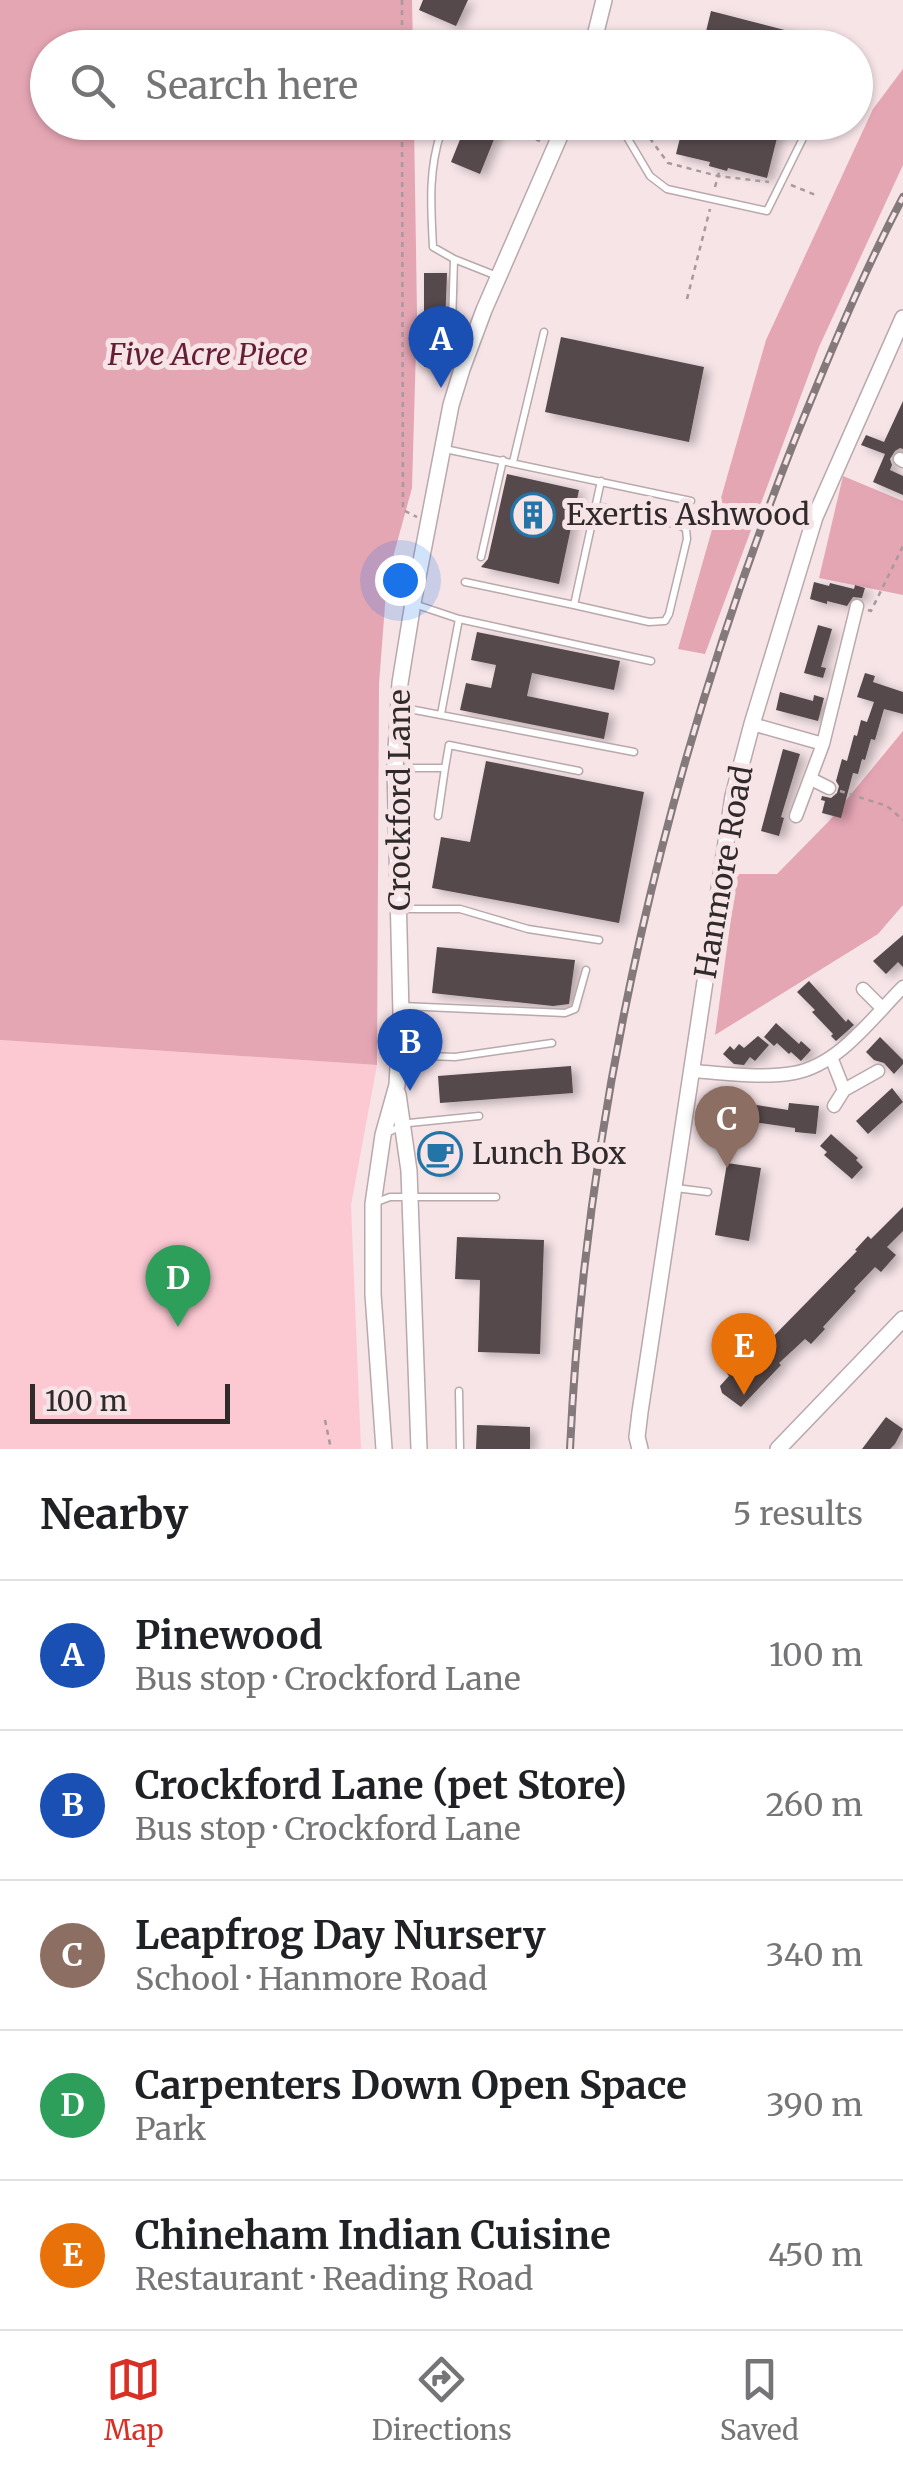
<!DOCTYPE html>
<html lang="en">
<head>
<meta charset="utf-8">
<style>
  body { margin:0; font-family:Merriweather,serif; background:#f2f2f2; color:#202124 }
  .scale { position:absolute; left:30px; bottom:25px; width:200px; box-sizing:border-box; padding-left:10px; border:5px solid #302a2b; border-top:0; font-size:28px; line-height:35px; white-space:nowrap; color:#302a2b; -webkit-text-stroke:8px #f6e4e7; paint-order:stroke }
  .you { position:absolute; left:400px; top:580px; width:35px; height:35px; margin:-25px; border:8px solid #fff; border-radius:50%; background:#1a73e8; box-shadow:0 0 0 15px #1a73e833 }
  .badge { display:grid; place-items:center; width:65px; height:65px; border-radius:50%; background:#d93025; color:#fff; font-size:32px; font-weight:700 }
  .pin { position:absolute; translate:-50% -82px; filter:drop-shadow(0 2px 5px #0008) }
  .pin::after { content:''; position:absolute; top:52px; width:35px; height:30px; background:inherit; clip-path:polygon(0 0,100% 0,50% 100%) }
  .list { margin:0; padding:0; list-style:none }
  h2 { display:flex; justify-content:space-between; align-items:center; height:130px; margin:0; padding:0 40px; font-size:42px }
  h2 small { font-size:32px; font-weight:400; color:#757577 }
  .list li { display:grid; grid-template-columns:65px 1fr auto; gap:30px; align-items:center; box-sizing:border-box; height:150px; padding:0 40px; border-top:2px solid #e0e0e0 }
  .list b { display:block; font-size:38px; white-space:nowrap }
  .list p { margin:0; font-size:32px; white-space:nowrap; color:#757577 }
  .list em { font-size:32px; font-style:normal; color:#757577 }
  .icon { flex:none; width:55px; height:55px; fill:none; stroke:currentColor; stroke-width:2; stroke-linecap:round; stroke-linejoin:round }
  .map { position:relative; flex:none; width:903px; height:1449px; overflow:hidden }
  .search { position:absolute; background:#fff; box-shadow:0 2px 8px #0004; left:30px; right:30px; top:30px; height:110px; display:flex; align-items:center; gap:25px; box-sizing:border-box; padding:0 35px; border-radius:55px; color:#757577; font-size:38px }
  .sheet { height:880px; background:#fff }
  nav { display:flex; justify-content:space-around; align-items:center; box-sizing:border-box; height:140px; border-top:2px solid #e0e0e0; background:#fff; font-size:28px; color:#757577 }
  nav a { display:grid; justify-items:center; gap:5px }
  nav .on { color:#d93025 }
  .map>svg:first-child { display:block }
</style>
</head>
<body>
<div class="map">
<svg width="903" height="1449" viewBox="0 0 903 1449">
  <defs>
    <filter id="shadow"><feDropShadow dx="6" dy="3.5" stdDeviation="5" flood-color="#0004"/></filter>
  </defs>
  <rect width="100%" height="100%" fill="#f6e4e7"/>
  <path fill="#fcc9d3" d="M0,1040L377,1065L351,1205L361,1449H0Z"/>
  <path fill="#e5a6b4" d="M0,0H412L413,47L48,48V122L414,123L417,313L412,488L387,579L379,684L377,1065L0,1040Z
    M903,69V165L819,347L705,654L678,649L766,340L873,109Z
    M843,476L903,501V595L819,578Z
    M903,731V905L878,934L715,1035L737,874H777L829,821Z"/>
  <path fill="#56484b" filter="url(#shadow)" d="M423,0H468L456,26L419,10Z
    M711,11L804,35L801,48H702Z
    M467,122H501L480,174L451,162Z
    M684,122H781L767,178L728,168L727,171L709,166L710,162L676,154Z
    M424,273H447L445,325L447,330V367H424Z
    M561,337L704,367L689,442L545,412Z
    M903,401V449L900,448L895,451L890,459L892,465L890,470L903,476V495L873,482L885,454L861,445L866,435L884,442Z
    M507,474L579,490L559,584L481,567L488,559Z
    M814,582L829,586L830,583L854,589L855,585L865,588L862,598L853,597L847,606L827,601V604L810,599Z
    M818,625L832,629L821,667L826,668L823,678L804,673Z
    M477,632L620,661L614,690L532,673L527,696L609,713L604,739L460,710L466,683L491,688L496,665L471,660Z
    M865,673L875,676L873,682L903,692V714L884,709L875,740L871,739L865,760L862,759L858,774L853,773L841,818L822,813L825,801L821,800L822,796L831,798L837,793L839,786L836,781L842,759L847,761L854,735L857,736L861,720L867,722L874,702L857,697Z
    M780,692L813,701L814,695L824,698L818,721L776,710Z
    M783,749L800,754L781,817L784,818L779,836L761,831Z
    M486,761L644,792L619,923L432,888L441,837L470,842Z
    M903,935V967L898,962L886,974L873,961Z
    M437,947L575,960L569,1004L553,1006L432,993Z
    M809,981L846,1022L848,1019L854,1025L836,1041L831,1036L833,1034L812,1012L815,1010L797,992Z
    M776,1023L799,1044L801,1041L811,1050L801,1061L791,1052L789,1054L777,1043L774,1046L764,1037Z
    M758,1036L769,1045L755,1061L750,1057L744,1065L734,1064L723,1054L730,1046L734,1050L739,1044L744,1048Z
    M880,1037L903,1060V1064L894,1074L884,1063L874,1060L866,1052Z
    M571,1066L573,1093L440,1103L438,1076Z
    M892,1088L903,1102L868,1134L856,1121Z
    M706,1101L749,1108L750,1104L788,1110L789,1103L819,1106L816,1134L795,1132V1128L740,1120V1122L730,1121V1123L715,1120L714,1127L703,1125Z
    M831,1134L858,1158L856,1160L863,1167L852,1179L824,1155L827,1152L820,1146Z
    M431,1135L449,1136V1172H431Z
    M727,1163L761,1168L749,1241L715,1235Z
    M903,1207V1231L887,1247L896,1255L881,1272L875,1267L854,1289L856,1291L823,1327L825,1329L811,1344L805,1339L779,1363L781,1365L741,1407L722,1393L720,1386L729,1376L726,1372L756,1343L762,1348L857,1251L855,1250L868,1236L871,1239Z
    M457,1237L544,1240L540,1354L478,1352L480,1280L455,1279Z
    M886,1417L903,1429L895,1444L890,1449H862Z
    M477,1425L530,1427V1449H476Z"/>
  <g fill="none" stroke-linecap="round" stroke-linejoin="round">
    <g stroke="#b9a8ac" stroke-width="9">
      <path id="service" d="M618,122L650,176L667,189L767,211L811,122
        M441,132C428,171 431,207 433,247L454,259L497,276
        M452,325L454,259
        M445,449L691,501
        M513,462L544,332
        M481,557L503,460
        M465,582L574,605L601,481
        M414,604L459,619L651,661
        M574,605L649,622L665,621L669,614L687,539L686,529L679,525L596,506
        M399,707L634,752
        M441,714L459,619
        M397,768H445L449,745L579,771
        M438,816L445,768
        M400,909H460L528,929L599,940
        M402,1006L565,1013L575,1009L586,970
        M400,1055L455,1057L552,1043
        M384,1134L409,1123L479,1116
        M676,1188L708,1192
        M374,1203L390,1197H496
        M459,1391L460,1449"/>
    </g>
    <g stroke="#b9a8ac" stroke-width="15">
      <path id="minor" d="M900,459L903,461
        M752,724L823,744
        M811,779L829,788
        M796,816L823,744L857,606
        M863,989L882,1008
        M831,1057L844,1090
        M692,1071C725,1073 761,1079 794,1073C839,1065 872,1018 903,987
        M834,1106L844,1090L878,1071"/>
    </g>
    <g stroke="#b9a8ac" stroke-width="18">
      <path id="tertiary" d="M592,48L604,0
        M398,1094L409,1171L419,1449
        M384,1449L373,1294V1204L383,1135L397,1085L401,1014L395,768L400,683L413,603L451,405L462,369L484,310L566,122
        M640,1449L637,1437L640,1412L733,796L752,724L815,517L903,318
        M778,1449L903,1319"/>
    </g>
    <path stroke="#a7999c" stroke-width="2.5" stroke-dasharray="5 5" stroke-linecap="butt" d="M402,0V48
      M402,122L403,510L417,517
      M638,122L668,163L718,176L769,182
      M508,129L540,141
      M791,185L818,196
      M715,187L720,169
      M687,299L710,209
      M868,610L871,611L903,546
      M840,791L887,806L903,820
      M325,1420L331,1449"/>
    <use href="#service" stroke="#fff" stroke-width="6"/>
    <use href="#minor" stroke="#fff" stroke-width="12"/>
    <use href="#tertiary" stroke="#fff" stroke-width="15"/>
    <g stroke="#84797b" stroke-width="8">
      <path id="rail" d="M570,1449C586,1104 668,760 795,439C828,358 862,275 903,197"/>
    </g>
    <use href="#rail" stroke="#f6e4e7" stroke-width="4" stroke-dasharray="11" stroke-linecap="butt"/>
  </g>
  <defs>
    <g id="building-ring" transform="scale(2.25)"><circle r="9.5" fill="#f6e4e7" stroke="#2475a7" stroke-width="1.5"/><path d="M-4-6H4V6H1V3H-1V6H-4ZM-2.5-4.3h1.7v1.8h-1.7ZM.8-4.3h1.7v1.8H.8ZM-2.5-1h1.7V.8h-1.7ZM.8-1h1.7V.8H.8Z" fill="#2475a7"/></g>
    <g id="cafe-ring" transform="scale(2.25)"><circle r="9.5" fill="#f6e4e7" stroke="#2475a7" stroke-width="1.5"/><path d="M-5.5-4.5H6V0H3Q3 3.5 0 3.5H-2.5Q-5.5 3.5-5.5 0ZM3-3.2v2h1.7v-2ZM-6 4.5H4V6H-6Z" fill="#2475a7"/></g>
  </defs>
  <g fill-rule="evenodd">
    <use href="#building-ring" x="533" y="515"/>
    <use href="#cafe-ring" x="440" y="1154"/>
  </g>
  <g text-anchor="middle" stroke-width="10" stroke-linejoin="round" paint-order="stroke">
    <g font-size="30" font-style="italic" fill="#661e35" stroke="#f6e4e7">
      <text x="208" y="365">Five Acre Piece</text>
    </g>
    <g font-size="30" fill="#302a2b" stroke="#f6e4e7" text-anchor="start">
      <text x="566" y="525">Exertis Ashwood</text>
      <text x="472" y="1164">Lunch Box</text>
    </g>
    <g font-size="30" fill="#302a2b" stroke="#f6e4e7">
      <text transform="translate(400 800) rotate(-90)" y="10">Crockford Lane</text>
      <text transform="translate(724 872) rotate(-80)" y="10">Hanmore Road</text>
    </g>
  </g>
</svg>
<div class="scale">100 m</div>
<div class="you"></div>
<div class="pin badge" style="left:441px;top:388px;background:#1a4fb4">A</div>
<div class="pin badge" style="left:410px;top:1091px;background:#1a4fb4">B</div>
<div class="pin badge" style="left:727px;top:1168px;background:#8d6e63">C</div>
<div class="pin badge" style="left:178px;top:1327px;background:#2e9e5b">D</div>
<div class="pin badge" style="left:744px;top:1395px;background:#e8710a">E</div>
<div class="search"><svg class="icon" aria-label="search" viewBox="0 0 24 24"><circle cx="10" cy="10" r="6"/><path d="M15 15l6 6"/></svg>Search here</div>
</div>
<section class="sheet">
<h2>Nearby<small>5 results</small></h2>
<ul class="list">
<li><span class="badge" style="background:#1a4fb4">A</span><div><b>Pinewood</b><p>Bus stop · Crockford Lane</p></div><em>100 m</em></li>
<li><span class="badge" style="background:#1a4fb4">B</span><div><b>Crockford Lane (pet Store)</b><p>Bus stop · Crockford Lane</p></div><em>260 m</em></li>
<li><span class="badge" style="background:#8d6e63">C</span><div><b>Leapfrog Day Nursery</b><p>School · Hanmore Road</p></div><em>340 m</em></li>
<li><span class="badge" style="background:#2e9e5b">D</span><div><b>Carpenters Down Open Space</b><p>Park</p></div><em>390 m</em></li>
<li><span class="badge" style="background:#e8710a">E</span><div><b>Chineham Indian Cuisine</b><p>Restaurant · Reading Road</p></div><em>450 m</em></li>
</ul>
</section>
<nav>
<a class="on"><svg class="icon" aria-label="map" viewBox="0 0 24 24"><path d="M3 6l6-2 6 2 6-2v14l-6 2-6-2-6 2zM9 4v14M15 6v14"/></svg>Map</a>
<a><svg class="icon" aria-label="directions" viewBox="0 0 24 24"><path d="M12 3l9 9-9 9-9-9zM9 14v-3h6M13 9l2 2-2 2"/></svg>Directions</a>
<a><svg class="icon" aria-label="saved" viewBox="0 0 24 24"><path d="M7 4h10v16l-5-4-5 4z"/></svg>Saved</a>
</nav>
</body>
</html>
